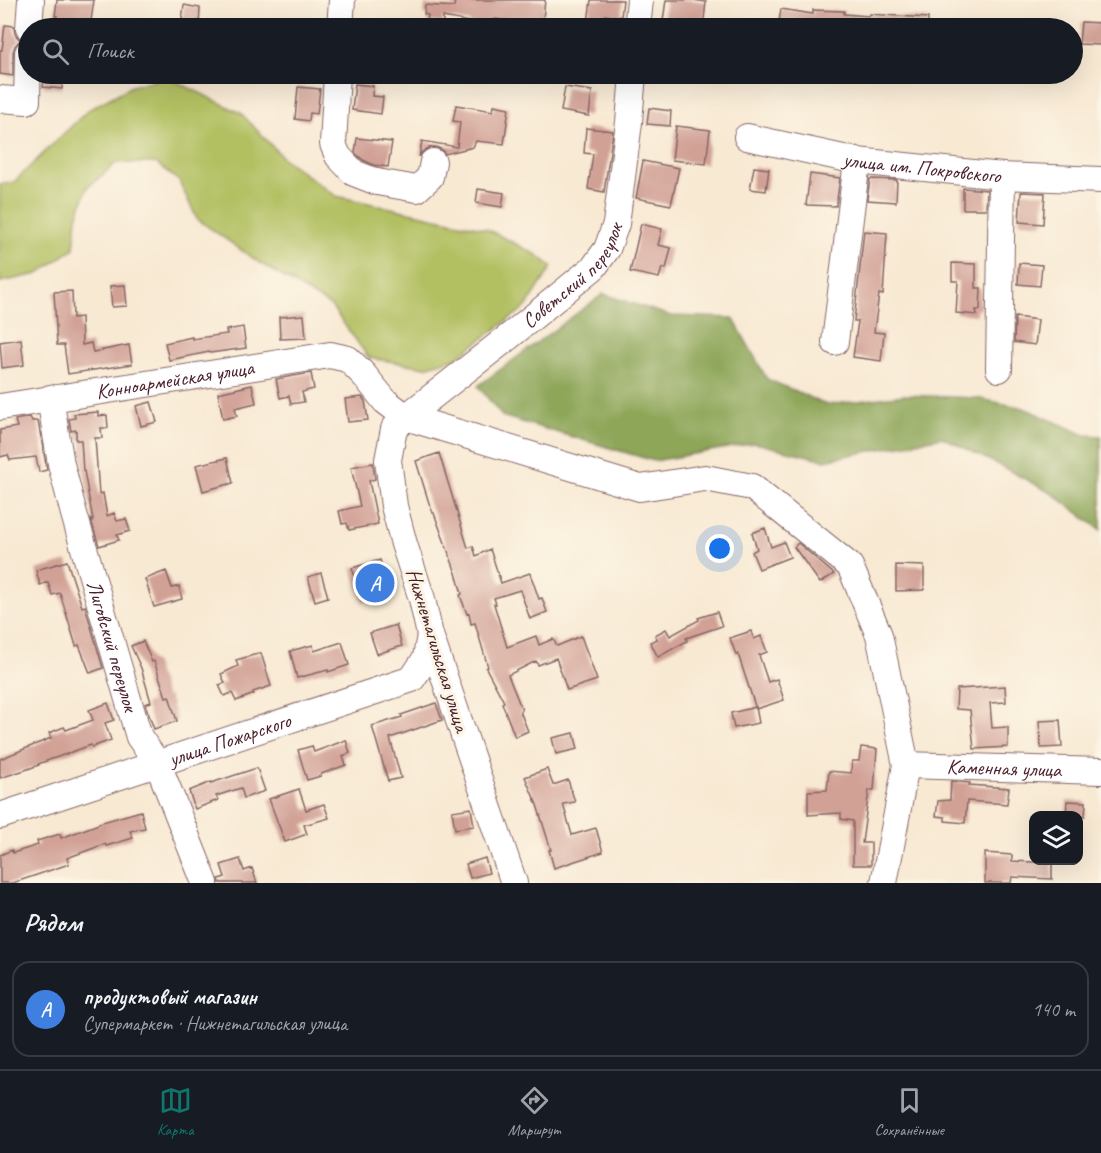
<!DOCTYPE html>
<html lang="ru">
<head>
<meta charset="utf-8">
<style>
  body { margin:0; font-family:Caveat,sans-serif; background:#20242c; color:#f1f3f6 }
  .controls { position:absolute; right:18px; bottom:18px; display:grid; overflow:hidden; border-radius:12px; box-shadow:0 6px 24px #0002 }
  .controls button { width:54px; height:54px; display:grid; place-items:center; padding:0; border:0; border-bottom:2px solid #363941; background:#171b24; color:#f1f3f6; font:30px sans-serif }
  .you { position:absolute; left:720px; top:549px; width:21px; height:21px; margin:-15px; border:4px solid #fff; border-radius:50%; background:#1a73e8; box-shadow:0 0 0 9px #1a73e833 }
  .badge { display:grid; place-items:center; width:39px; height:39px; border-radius:50%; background:#0f766e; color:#fff; font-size:20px; font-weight:700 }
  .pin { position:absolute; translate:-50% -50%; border:3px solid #fff; box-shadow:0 2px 6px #0006 }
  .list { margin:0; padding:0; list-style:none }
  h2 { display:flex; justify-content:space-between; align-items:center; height:78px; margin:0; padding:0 24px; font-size:26px }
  h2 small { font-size:20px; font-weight:400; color:#9ea1a6 }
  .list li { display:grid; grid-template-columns:39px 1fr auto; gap:18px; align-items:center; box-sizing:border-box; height:96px; margin:0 12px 12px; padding:0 12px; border:2px solid #363941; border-radius:18px }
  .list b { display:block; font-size:22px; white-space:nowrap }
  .list p { margin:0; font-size:20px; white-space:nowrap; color:#9ea1a6 }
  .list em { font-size:20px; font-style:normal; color:#9ea1a6 }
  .icon { flex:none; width:33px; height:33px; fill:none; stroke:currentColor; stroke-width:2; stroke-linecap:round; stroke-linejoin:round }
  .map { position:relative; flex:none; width:1101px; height:883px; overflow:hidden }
  .search { position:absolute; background:#171b24; box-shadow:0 6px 24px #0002; left:18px; right:18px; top:18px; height:66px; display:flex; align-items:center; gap:15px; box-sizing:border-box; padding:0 21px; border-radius:33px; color:#9ea1a6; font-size:22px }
  .sheet { height:186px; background:#171b24 }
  nav { display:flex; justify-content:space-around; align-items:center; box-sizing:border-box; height:84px; border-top:2px solid #363941; background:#171b24; font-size:16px; color:#9ea1a6 }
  nav a { display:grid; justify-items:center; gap:3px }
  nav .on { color:#0f766e }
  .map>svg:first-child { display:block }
</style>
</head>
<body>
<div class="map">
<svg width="1101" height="883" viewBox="0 0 1101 883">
  <rect width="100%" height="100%" fill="#fcf5e5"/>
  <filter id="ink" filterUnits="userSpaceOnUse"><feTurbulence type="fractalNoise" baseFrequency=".0167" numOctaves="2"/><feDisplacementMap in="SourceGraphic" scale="12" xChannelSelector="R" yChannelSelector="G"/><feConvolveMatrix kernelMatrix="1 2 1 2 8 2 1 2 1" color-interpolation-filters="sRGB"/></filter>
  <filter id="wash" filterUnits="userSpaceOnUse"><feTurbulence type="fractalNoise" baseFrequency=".008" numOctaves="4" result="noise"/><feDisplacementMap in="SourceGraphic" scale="24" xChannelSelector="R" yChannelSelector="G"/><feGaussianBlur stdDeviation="1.35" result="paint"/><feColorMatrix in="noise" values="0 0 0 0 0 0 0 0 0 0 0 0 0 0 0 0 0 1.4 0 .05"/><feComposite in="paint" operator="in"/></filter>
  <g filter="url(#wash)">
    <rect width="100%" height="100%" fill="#f8e9d3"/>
    <path fill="#b2c062" stroke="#7e7046" stroke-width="1.5" d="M167,77L241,113L284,159L336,196L487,229L537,255L552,267L526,307L456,358L425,367L369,358L331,306L260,263L197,219L179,181L156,163H116L87,188L77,218L74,248L38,274L0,282V184L14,182L88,110L132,86Z"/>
    <path fill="#8da658" stroke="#6c6242" stroke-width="1.5" d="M603,294L671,316L733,318L767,379L827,405L904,395L976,398L1024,408L1085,435L1101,436V530L1053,494L997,464L942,437L825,460L755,443L654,461L502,416L478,386Z"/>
    <g id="blocks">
      <path fill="#d2a196" d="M57,0H94L91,21L85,20L84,28H56L57,16H55Z
        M455,0H545L542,28H521L522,22L495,19V28H470V22L443,17V23L427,22L428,15L424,14L425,5L454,7Z
        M591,0H623L621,17L605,15L604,23L588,22Z
        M666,0H693L706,2L703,28H662Z
        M184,5L200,8L199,28L181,27Z
        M781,9L813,14V10L844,11V14L869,16V14L928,18V28H778Z
        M1081,22L1101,23V45L1079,44Z
        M5,25L14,26L15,34L20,40L15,46L13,52V76L0,74V50H2Z
        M45,74H63L62,89L43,87Z
        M355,84L373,86L372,96L383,97L381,114L352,110Z
        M298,87L320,89L317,114L310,113L309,121L295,119Z
        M565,87L592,91L589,116L561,111Z
        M456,105L493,111L494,105L509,108L504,144L476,141L473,147L445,154L442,150L436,147L429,148L422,152L419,157L422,141L457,147L460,122L453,121Z
        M649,108L671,111L670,126L647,124Z
        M676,126L710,130L706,164L672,160Z
        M586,128L613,131L604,192L588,189L593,154L584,153Z
        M357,138L392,142L388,167L374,165L363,160L355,153Z
        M643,161L679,168L671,205L636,198Z
        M754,167L769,169L766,191L750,189Z
        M810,174L840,178L836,206L806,205Z
        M870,179L897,180L896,202L867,200Z
        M963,188L987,190L986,209H963Z
        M478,189L504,193L502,207L476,203Z
        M1021,192L1045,193L1043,224L1019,222Z
        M641,224L662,229L658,245L671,248L666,269L662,268L659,278L630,272Z
        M864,231L887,233L883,295L879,294L874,332L884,333L881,361L853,357L858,321H854Z
        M952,263L976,264V288H981L980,310H976L977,315L956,313L958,281H952Z
        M1019,263L1042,265L1040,286L1018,284Z
        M125,285L127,306L112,307L110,286Z
        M72,291L73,318L81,317L82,345L91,343L93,352L129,345L132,364L68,374L64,345H57L54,292Z
        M304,315L306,338L280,339L279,317Z
        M1015,317L1038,320L1035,345L1014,342Z
        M243,327L246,348L210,353L209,352L169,360L165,343L192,337V339L227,334L226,330Z
        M21,339L24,365L2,368L0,342Z
        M311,373L314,389L302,392L304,402L291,404L289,396L280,398L276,379Z
        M252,385L256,403L235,408L237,416L223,419L218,393Z
        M362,397L365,401L368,420L348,422L345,399Z
        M151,402L157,422L141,426L136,406Z
        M98,412V416L107,415L108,428H101L102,438H95L99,494L103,493L107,516L114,513L117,521L126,519L130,531L117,535L119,540L99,546L91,520H93L84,471H83L81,440H76V430L71,431L69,419L75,418L74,414Z
        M30,417L32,421H38L47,470L39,472L36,457L10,460L8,455L0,457V430L17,427L15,420Z
        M439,453L468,548L473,546L476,556L490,549L501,583L530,573L539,599L542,598L547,612L530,619L520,590L494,598L496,604H494L507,647L536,636L539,645L553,639L557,646L581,636L597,680L567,690L556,658L538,665L536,661L508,675L522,710L520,711L528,731L515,737L502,703L504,702L486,668L488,667L475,623L471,624L469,613L467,614L460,595L462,594L456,573L434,513H433L429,503L416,461Z
        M227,458L233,483L203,491L196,465Z
        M373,463L375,479L369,481L378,524L349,530L347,523L342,524L339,511L360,506L351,467Z
        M765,528L771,547L784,542L790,557L759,569L752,552L757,549L752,533Z
        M798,543L834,574L820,583L794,547Z
        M380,560L390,593L363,602L352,568Z
        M67,561L82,607L85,606L103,668L90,673L79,645L76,646L60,593L52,595L48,582L40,585L36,570Z
        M896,565L924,566V590L896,591Z
        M166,571L172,588L179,586L182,599L154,607L145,579Z
        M321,573L328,597L315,601L308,577Z
        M717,612L722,626L686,638L687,641L658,657L650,642L657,639L655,635L666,629L670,636L699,620L698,618Z
        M396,625L402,646L377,654L370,633Z
        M751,631L754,639L761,636L767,652L759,655L768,682L777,679L784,700L756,709L738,654L736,655L730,638Z
        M143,641L152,662L154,661L166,697L169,696L177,721L154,729L145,704L151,702L141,668L131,646Z
        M342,642L349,665L328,672V670L297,678L290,651L313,645L314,651Z
        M261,653L271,686L253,692L254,694L236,701L232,693L224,696L219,685L225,683L221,674L238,666L236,660Z
        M1005,686L1006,702L990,703L992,728L1008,727V747L974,749L970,710L956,709L957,689Z
        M108,703L114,720L105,723L111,740L92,747L91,745L38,764L39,765L25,770L0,778V759L51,738L49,733L64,727L66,730L93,720L89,710Z
        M436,703L442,720L390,738L401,778L388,781L372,726L402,717L401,715Z
        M756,707L759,723L734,728L731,713Z
        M1060,720L1062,747L1041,748L1039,721Z
        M574,733L578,749L556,754L552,738Z
        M346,740L350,753L343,756L346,765L321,774V776L307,780L298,750L312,746L314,752Z
        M861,747L877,749L874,790H869L862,843H871V865H853V821L841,819V813L808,815V791L827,790L829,771L851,773L852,761H859Z
        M257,768L265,791L244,798L241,788L216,796L218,800L195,809L189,791L211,782V783Z
        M547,769L553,785L568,780L575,802L563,804L572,835L596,828L603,852L554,868L549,850H551L537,805L525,777Z
        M951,781L970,783L969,785L1009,788L1007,804L967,801L965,823L945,821V817L936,816L938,801L950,800Z
        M299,789L306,810L324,804L329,818L304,825L307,834L285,842L269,799Z
        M1067,801L1086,802L1085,816H1066Z
        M471,808L474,826L455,829L452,811Z
        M141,811L145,828L130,831L133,838L106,846L105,844L67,858L69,864L13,883H0V855L12,850L13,853L38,845L37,841L60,834L61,838L99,824V823Z
        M985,853L1012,855V861L1052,863V879L1012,877L1011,883H985Z
        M485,858L489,873L470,878L466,864Z
        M240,859L244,871L252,868L257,883H220L219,879L225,877L221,865Z"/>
    </g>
  </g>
  <g filter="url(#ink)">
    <use href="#blocks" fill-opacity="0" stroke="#876666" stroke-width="1.5"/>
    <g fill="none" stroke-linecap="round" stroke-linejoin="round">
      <g stroke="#876666" stroke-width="28">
        <g id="minor">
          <path d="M29,28L31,0"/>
          <path d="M340,28L342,0"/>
          <path d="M637,28L640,0"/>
          <path d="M337,74L333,144L338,156L354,173L377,182L417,189L430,177L433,162"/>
          <path d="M0,99L27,101L28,53"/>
          <path id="s1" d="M747,137L857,161L1002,176L1101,180"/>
          <path d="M835,342L857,161"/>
          <path d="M999,369L1002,176"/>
          <path id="s2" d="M50,398L61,464L74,514L139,737L158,764L205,883"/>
          <path id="s3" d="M0,407L330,355L348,359L364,375L385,401L406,417L640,488L705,478L752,487L850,566L879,635L906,765L884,883"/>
          <path id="s4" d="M906,765L1101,771"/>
          <path id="s5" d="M0,816L412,679L426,658L430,635"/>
          <path id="s6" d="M514,883L430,635L422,599L404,544L394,506L388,460L394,429L406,417L511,335L594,267L607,249L616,224L629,122L633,74"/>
        </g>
      </g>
      <use href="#minor" stroke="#fff" stroke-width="26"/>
    </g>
  </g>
  <g text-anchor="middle" stroke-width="6" stroke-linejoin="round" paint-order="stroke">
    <g font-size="21" fill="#4a1f2b" stroke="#fcf5e5">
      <text dy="7" stroke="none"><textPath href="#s1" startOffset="178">улица им. Покровского</textPath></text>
      <text dy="7" stroke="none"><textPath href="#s6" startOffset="711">Советский переулок</textPath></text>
      <text dy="7" stroke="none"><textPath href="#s3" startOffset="177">Конноармейская улица</textPath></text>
      <text dy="7" stroke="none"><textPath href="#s2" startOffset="256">Лиговский переулок</textPath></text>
      <text transform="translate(438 650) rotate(73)" y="7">Нижнетагильская улица</text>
      <text dy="7" stroke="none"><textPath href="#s5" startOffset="242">улица Пожарского</textPath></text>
      <text dy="7" stroke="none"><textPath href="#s4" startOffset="98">Каменная улица</textPath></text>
    </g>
  </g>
</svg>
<div class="controls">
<button><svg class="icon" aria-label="layers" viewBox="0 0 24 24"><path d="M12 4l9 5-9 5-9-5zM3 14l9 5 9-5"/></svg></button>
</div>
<div class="you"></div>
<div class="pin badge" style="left:375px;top:583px;background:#3f7fe0">A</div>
<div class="search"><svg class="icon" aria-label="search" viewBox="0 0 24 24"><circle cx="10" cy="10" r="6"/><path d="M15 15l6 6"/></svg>Поиск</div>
</div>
<section class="sheet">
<h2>Рядом<small></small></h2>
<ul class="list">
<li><span class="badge" style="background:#3f7fe0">A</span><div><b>продуктовый магазин</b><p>Супермаркет · Нижнетагильская улица</p></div><em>140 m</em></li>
</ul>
</section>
<nav>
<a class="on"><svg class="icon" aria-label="map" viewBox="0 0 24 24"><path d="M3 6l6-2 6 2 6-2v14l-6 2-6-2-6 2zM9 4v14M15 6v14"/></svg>Карта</a>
<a><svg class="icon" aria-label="directions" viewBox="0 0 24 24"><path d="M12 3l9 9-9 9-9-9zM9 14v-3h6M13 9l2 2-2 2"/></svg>Маршрут</a>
<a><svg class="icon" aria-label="saved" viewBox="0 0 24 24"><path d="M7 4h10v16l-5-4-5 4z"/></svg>Сохранённые</a>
</nav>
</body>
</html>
